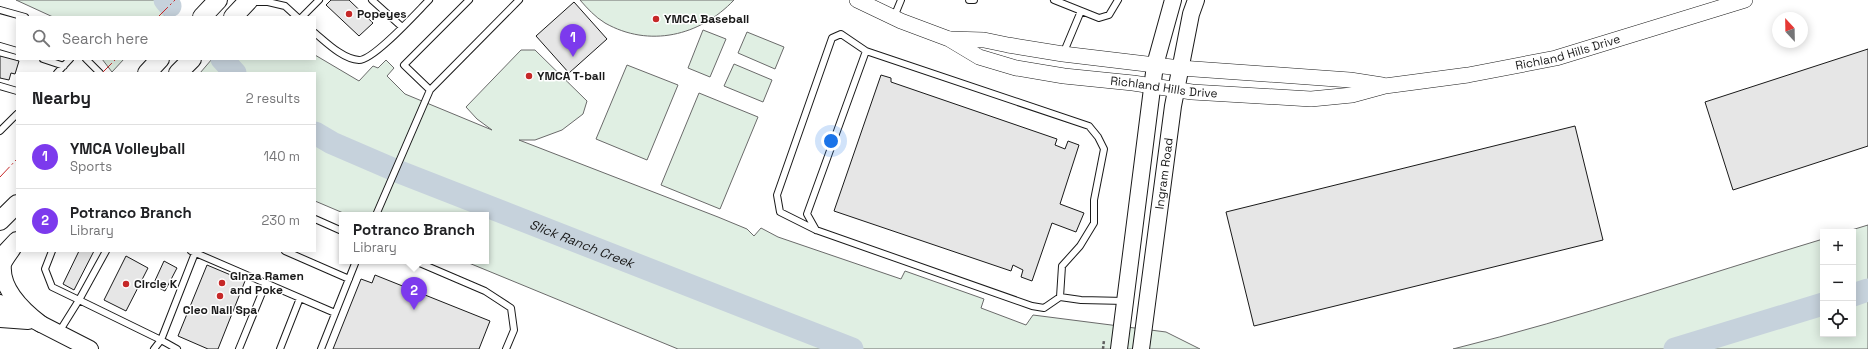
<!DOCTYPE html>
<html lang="en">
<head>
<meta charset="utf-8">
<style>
  body { margin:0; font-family:"Space Grotesk",sans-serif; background:#f6f6f6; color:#202124 }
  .controls { position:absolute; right:12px; bottom:12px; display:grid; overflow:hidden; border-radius:0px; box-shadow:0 2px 10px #0003 }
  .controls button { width:36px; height:36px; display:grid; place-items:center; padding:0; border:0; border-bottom:1px solid #e0e0e0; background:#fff; color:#202124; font:20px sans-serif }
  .compass { position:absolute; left:1772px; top:12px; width:36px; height:36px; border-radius:50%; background:#fff; box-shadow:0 2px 10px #0003; rotate:338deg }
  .you { position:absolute; left:831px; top:141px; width:14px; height:14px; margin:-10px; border:3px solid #fff; border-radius:50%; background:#1a73e8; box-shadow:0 0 0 6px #1a73e833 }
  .badge { display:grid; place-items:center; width:26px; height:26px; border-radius:50%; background:#7c3aed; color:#fff; font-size:13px; font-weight:700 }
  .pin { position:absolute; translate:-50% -33px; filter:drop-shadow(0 1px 2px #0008) }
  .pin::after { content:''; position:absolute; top:21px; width:14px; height:12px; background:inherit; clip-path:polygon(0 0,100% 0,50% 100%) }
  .popup { position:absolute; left:339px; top:212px; width:150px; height:52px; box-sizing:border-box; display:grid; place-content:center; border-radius:0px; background:#fff; filter:drop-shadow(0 1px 3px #0005); font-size:13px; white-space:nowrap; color:#757577 }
  .popup b { font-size:15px; color:#202124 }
  .popup::after { content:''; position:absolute; left:50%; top:100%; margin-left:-8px; border:8px solid transparent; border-top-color:#fff }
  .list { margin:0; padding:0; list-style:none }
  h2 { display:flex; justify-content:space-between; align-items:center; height:52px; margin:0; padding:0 16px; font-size:17px }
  h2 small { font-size:13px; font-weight:400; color:#757577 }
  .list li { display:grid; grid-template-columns:26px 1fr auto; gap:12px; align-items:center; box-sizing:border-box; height:64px; padding:0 16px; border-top:1px solid #e0e0e0 }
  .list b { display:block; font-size:15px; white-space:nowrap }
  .list p { margin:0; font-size:13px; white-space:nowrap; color:#757577 }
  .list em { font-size:13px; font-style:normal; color:#757577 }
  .icon { flex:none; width:22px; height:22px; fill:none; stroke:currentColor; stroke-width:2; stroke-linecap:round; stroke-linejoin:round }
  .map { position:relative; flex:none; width:1868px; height:349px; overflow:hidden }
  .search { position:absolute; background:#fff; box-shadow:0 2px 10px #0003; left:16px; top:16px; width:300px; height:44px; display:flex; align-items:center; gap:10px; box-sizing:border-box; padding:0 14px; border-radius:0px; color:#757577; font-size:15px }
  .panel { position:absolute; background:#fff; box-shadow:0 2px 10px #0003; left:16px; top:72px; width:300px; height:180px; border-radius:0px }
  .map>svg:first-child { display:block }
</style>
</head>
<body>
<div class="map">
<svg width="1868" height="349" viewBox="0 0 1868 349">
  <rect width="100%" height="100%" fill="#fff"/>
  <path fill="#e0efe3" stroke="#6a6a6a" d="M16,0H179L163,17H53Z
    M580,0H734C700,36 649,48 605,23C595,17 587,8 580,0Z
    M703,30L726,39L710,77L688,68Z
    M747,32L784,47L775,69L738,53Z
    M521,50H535L587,101L583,114L562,130L535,140H519L718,217L747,229L754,236L761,228L778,237L901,279L905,271L984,299L981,308L1026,325L1033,315L1166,332L1200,349H678L464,261H486V215H348L315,201V73H200L212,59H315V55L359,81L373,66L378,68L386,60L394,68L387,76L405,94L492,130L477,119L466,107Z
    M102,59H124L112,72Z
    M734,64L772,80L763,102L724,86Z
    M627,65L678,85L647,160L596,139Z
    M699,93L758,117L720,209L661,185Z
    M1868,225V349H1453C1578,318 1700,276 1823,239V334H1853V232H1845Z"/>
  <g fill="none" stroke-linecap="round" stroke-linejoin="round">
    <g stroke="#c6d2dc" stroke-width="23">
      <path d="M165,0L170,6"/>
      <path d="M222,59L235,73"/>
      <path id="s1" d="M315,133L332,143L397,171L852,349"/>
      <path d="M1853,295L1868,290"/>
      <path d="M1675,349L1823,304"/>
    </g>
  </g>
  <path fill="#e6e6e6" stroke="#1a1a1a" d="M331,0H349L373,23L359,36L326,5Z
    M574,2L607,39L569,73L536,36Z
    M1868,49V146L1733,190L1705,102Z
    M0,56L19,61L15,74L11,73L9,80L0,78Z
    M881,75L891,78V82L1057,139L1055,145L1065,149L1068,141L1079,145L1060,204L1084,213L1076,232L1052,223L1032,281L1021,277L1023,270L1013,265L1011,271L834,211Z
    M1575,126L1603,240L1254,326L1226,212Z
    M79,251H94L74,290L63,284Z
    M126,256L148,268L126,311L104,300Z
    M164,261L177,268L165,291L153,285Z
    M207,265L245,281L218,349H208L178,336Z
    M375,275L490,321L479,349H333L361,279L372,283Z"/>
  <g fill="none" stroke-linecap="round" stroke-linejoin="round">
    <g stroke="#1a1a1a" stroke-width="8">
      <path id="service" d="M372,0L402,27
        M969,0H974
        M1054,0L1099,18L1109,15L1118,0
        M251,2H268L285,6L297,17
        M0,10L25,17
        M302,17L319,0
        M894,17L901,0
        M315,33C327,43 343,59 359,60C374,60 417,12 429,0
        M0,46L17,51
        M866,51L841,34L832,38L777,195L780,212L816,230L1032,306L1044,308L1060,297L1081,300L1125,301
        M1063,54L1081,11
        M43,59L64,66
        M86,59L100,73
        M57,73L70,59
        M0,86L17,91
        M430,90L404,65L469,0
        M0,131L17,114
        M376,215L430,90L519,0
        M315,219L342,231
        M816,230L807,214L866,51L1089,126L1098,137L1104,149L1094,200V223L1080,246L1062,266L1060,297
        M52,251L45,269L52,287L79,300L59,332
        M106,251L79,300L161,340L154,349
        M191,251L335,313
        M285,251L349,279
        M415,261L485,291L511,308L514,330L506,349
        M177,349L161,340L195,253
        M239,349L266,283
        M280,349L300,298
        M321,349L356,261"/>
    </g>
    <g stroke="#1a1a1a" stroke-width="16">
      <g id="tertiary">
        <path id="s2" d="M857,0L901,21L949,39L979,57L1016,68L1064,76L1133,83L1192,92L1311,99L1352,95L1385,86L1468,75L1556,58L1745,0"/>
        <path d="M950,39L984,40L1008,45L1063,54L1180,68L1350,80L1382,85"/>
      </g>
    </g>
    <g stroke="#1a1a1a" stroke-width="18">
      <g id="secondary">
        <path d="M13,248C10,253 5,259 3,264C0,290 24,311 41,324"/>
        <path d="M0,303L90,349"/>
        <path d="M0,319L28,321"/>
        <path d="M1119,349L1155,65L1173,0"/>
        <path id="s3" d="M1141,349L1173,106L1191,14L1196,0"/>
      </g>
    </g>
    <g stroke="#1a1a1a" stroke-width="20">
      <path id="primary" d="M202,17L218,0
        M233,17L249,0
        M147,73L160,59
        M178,73L192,59
        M0,221L17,204
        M0,259L17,241"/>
    </g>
    <path stroke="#5f5f5f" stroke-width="2.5" stroke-dasharray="3 2" stroke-linecap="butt" d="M1103,349L1104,340"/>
    <use href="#service" stroke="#fff" stroke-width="6"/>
    <use href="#tertiary" stroke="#fff" stroke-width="15"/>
    <use href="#secondary" stroke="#fff" stroke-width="16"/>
    <use href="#primary" stroke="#fff" stroke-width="18"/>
    <path stroke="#c62828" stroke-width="1" stroke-dasharray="14 3 2 3" stroke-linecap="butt" d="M158,17L175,0
      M102,73L116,59
      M0,177L17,159"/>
  </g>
  <g fill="#c62828" stroke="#fff" stroke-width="1.5">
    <circle cx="349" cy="14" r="4"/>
    <circle cx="656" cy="19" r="4"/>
    <circle cx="529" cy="76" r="4"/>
    <circle cx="222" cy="283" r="4"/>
    <circle cx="126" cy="284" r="4"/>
    <circle cx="220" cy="296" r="4"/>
  </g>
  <g text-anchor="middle" stroke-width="3" stroke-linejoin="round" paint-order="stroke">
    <g font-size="12" font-weight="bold" fill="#1a1a1a" stroke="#fff" text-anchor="start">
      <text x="357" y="18">Popeyes</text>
      <text x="664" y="23">YMCA Baseball</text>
      <text x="537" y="80">YMCA T-ball</text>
      <text x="230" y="280">Ginza Ramen<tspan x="230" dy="14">and Poke</tspan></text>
      <text x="134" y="288">Circle K</text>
      <text x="220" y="314" text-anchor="middle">Cleo Nail Spa</text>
    </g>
    <g font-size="12" fill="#1a1a1a" stroke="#fff">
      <text dy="4" stroke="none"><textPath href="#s2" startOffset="732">Richland Hills Drive</textPath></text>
      <text dy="4" stroke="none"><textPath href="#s2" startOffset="323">Richland Hills Drive</textPath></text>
      <text dy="4" stroke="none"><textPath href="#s3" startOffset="177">Ingram Road</textPath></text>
    </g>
    <g font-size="13" font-style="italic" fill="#1a1a1a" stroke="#fff">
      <text dy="5" stroke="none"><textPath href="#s1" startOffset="289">Slick Ranch Creek</textPath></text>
    </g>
  </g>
</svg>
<div class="controls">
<button>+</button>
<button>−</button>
<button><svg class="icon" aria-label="locate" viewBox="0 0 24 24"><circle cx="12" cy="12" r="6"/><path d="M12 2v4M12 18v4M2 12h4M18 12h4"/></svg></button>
</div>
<svg class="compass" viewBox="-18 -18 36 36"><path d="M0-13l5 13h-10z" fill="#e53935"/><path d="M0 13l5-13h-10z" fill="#757577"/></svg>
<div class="you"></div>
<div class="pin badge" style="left:573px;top:57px">1</div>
<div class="pin badge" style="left:414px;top:310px">2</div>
<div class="popup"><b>Potranco Branch</b>Library</div>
<div class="search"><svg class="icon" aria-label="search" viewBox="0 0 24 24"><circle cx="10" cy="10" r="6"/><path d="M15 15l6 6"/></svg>Search here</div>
<section class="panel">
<h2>Nearby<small>2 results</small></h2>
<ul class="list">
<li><span class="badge">1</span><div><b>YMCA Volleyball</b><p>Sports</p></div><em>140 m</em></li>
<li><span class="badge">2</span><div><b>Potranco Branch</b><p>Library</p></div><em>230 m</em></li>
</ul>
</section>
</div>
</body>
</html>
